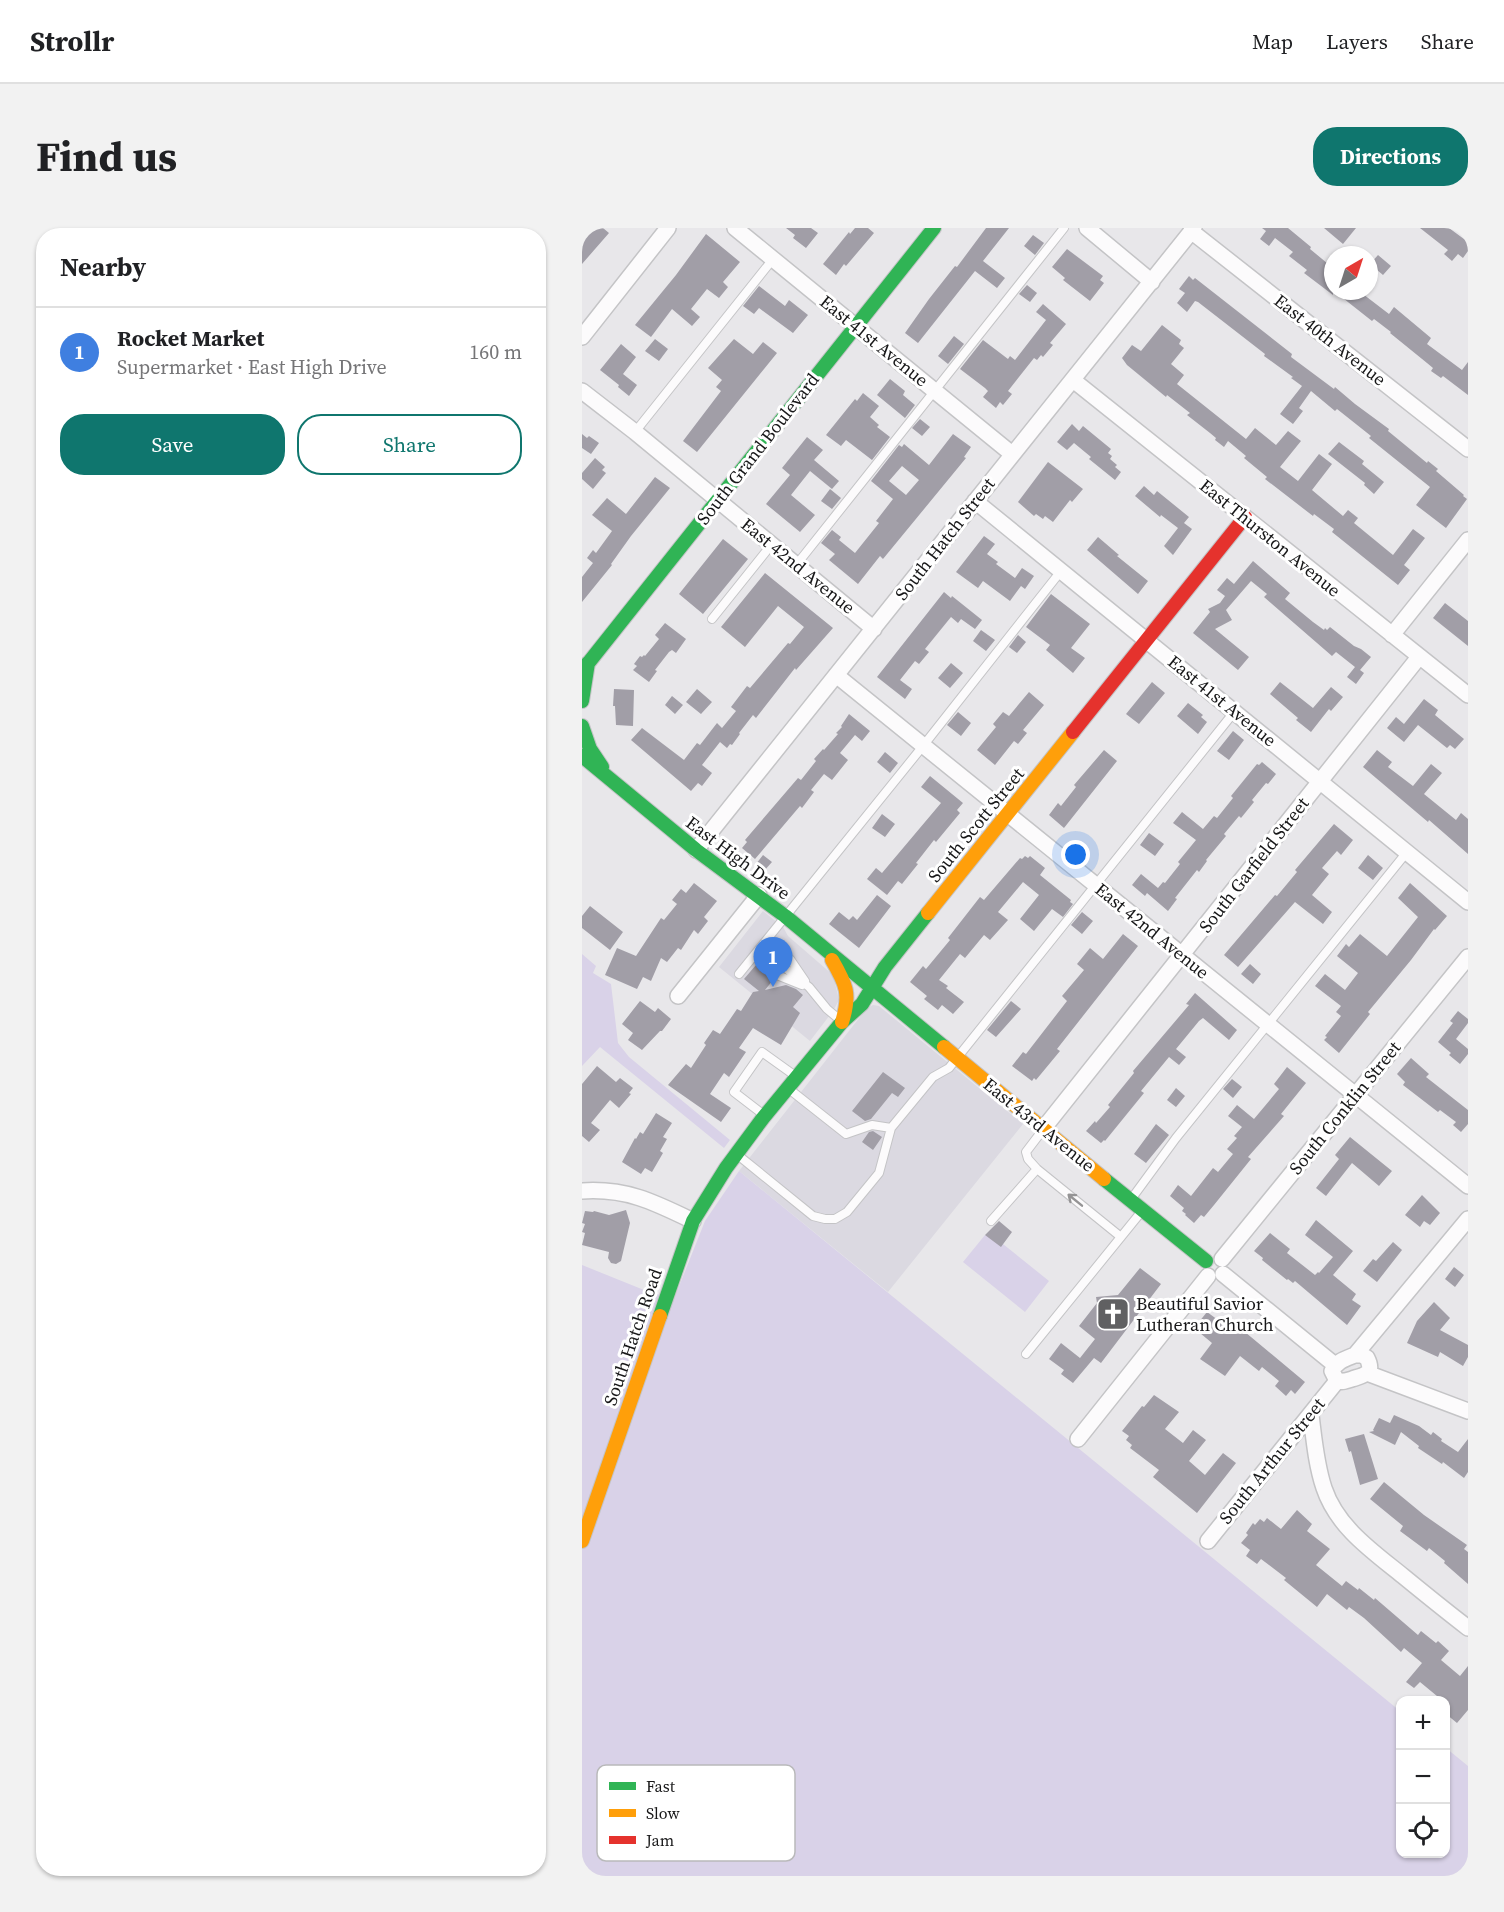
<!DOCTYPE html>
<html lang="en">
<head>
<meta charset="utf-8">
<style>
  body { margin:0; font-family:"Source Serif 4",serif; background:#f2f2f2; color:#202124 }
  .controls { position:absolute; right:18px; bottom:18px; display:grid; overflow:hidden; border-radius:12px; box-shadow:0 2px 4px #0004 }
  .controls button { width:54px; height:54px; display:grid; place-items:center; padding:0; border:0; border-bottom:2px solid #e0e0e0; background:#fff; color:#202124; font:30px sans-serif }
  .compass { position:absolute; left:742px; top:18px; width:54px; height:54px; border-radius:50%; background:#fff; box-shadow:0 2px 4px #0004; rotate:39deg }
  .you { position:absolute; left:494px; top:627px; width:21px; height:21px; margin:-15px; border:4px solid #fff; border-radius:50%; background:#1a73e8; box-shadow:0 0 0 9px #1a73e833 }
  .badge { display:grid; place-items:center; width:39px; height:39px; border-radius:50%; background:#0f766e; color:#fff; font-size:20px; font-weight:700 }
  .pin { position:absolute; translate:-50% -50px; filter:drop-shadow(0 2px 3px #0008) }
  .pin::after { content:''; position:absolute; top:32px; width:21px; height:18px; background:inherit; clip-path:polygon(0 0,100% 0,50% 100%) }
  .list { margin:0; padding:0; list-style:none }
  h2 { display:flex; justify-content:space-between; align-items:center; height:78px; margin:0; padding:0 24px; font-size:26px }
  h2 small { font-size:20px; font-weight:400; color:#757577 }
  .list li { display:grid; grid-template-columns:39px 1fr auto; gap:18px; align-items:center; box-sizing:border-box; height:90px; padding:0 24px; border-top:2px solid #e0e0e0 }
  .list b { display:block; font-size:22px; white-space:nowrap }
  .list p { margin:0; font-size:20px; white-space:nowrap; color:#757577 }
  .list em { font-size:20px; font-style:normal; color:#757577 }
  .actions { display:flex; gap:12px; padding:18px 24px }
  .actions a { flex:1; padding:14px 0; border:2px solid #0f766e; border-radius:24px; text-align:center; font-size:21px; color:#0f766e }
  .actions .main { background:#0f766e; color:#fff }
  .icon { flex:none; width:33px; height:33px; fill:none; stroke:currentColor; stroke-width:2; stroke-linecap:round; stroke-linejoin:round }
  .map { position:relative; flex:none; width:886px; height:1648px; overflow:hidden; border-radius:24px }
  header { display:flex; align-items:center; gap:36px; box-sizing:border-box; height:84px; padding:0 30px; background:#fff; border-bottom:2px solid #e0e0e0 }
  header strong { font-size:28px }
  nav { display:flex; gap:33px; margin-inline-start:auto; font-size:21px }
  .intro { display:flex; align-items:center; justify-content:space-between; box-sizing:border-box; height:144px; padding:0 36px }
  h1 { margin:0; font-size:42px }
  .button { padding:15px 27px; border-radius:24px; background:#0f766e; color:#fff; font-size:21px; font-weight:700 }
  main { display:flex; gap:36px; padding:0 36px }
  aside { flex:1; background:#fff; border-radius:24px; box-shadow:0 2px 4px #0004 }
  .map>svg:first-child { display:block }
</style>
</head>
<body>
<header>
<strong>Strollr</strong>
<nav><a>Map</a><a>Layers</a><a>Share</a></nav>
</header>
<div class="intro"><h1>Find us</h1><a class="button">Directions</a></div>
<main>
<aside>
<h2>Nearby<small></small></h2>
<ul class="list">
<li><span class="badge" style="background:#3f7fe0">1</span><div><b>Rocket Market</b><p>Supermarket · East High Drive</p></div><em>160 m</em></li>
</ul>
<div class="actions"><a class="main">Save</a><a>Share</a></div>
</aside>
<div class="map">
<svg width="886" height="1648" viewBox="0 0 886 1648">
  <rect width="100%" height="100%" fill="#e8e7ea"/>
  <path fill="#dbd9e1" d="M181,683L201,699L206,708L251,747L257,772L251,783L228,813L137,739Z
    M291,777L297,778L441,896L306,1064L157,943L285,780Z"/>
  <path fill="#d9d2e8" d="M0,726L14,738L11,745L29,756L36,815L47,829L148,912L142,920L18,819L0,838Z
    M157,943L818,1483V1626H864V1520L886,1538V1648H0V1037L62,1062L92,1071L123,993Z
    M403,1007L421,1016L467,1053L443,1084L381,1034Z"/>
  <path fill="#a19ea7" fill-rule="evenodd" d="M0,0H21L27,5L0,36Z
    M204,0H229L236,5L224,20L211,10L213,7Z
    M273,0H286L292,5L264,38L262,36L254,47L241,36L267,4L268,6Z
    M404,0H427L401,33L423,50L415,60L393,43L336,115L323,105L347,71L373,38L375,39Z
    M680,0H706L729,19L728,21L751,40V67L722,45L725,42L707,28L711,24L693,10L687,18L678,11L684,3Z
    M742,0H774L761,16Z
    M838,0H867L886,14V23L881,30L876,26L870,33L862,26L866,22Z
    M124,6L158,34L141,54L146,59L137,70L125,61L109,81L118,89L110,98L90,81L69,109L53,97L94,47Z
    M451,7L462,15L453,27L442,18Z
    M485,21L521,48L518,52L522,55L508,73L481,52L483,50L470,39Z
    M796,27L809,38L801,47L788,36Z
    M607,48L611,52L613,50L710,126L709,129L752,161L753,159L773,176L807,201L806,203L845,235L846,233L856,241L854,243L882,267L881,268L885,271L864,300L834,277L848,259L787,210L789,208L755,181L753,183L729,163L717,180L721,183L711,196L698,186L720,158L709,150L711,149L682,128L683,126L616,74L613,73L605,84L595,75L603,65L597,61Z
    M445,57L455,65L448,74L437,66Z
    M177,58L203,78L207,72L226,87L211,105L177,80L172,86L161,78Z
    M752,63H777L807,86L812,79L849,110L845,116L880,142L886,134V167L861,148L859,150L849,143L851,140L845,135L808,105L809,104L792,91L790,93Z
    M461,76L484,96L468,115L471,117L461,129L459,127L455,132L452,130L426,163L430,166L421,177L418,174L414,180L401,169L406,163L403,160L378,141L401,112L426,131L428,128L433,132L464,92L454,84Z
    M580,97L599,112L597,116L602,120L589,136L602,147L595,156L664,211L673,200L694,217L706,203L719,213L698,239L716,253L737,226L750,236L730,262L761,288L766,282L776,290L772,295L811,327L831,301L843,310L822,337L828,342L816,357L750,304L752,301L732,286L731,288L683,251L685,249L662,230L664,228L646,213L642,219L633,212L634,210L628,205L605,187L608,185L585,167L584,169L545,137L540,130L550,117L559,123Z
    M372,108L382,116L366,136L356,128Z
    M73,111L86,121L77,133L63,123Z
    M152,111L171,126L181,114L195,125L115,224L101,213L139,163L134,159L140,152L126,140Z
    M39,116L54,129L41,146L55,157L47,168L36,159L37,157L18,142Z
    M308,151L323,163L321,167L333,177L323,190L295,167Z
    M281,165L297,178L288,189L297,197L295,199L308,209L290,232L264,212L259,218L244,207L273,171L275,173Z
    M338,191L348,199L340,208L330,200Z
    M490,196L497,203L501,198L529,221L526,225L530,228L528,231L535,237L533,239L539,244L533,252L507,231L509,229L492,215L485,222L475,214Z
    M0,206L5,210L7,208L17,215L9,226L0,220Z
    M371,206L389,219L382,229L384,230L301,331L298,328L276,356L247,332L253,326L239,315L250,302L259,309L257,312L273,325L297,295L294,293L311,271L289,253L317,217L320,219L322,216L347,237ZM320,238L337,252L324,267L307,253Z
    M225,209L241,222L232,232L257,253L250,261L228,243L209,267L233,287L218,304L184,276L208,247L200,240Z
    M757,214L782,233L780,236L802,254L792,266L782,257L783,255L746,226Z
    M13,230L23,239L20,242L24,245L11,261L0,251V245Z
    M466,234L501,261L490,274L488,272L471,294L463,288L461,291L454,286L452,288L436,274Z
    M73,249L88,260L49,308L29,336L30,337L0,374V349L11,335L5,330L11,322L14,325L30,303L10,287L25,270L44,286Z
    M562,258L572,267L575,263L607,289L602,295L610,301L591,327L582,318L596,300L579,287L578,289L553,268Z
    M248,261L259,270L250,281L239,273Z
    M402,308L413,316L405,326L416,334L414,336L433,350L440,340L452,348L443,361L439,358L428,373L401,353L396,360L374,344Z
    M516,309L537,327L535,328L566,353L556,366L505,322Z
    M141,311L166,331L121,386L97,366Z
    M671,333L708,365L703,371L731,394L742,402L743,400L745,402L748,399L772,418L779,421L789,429L778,442L782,445L774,456L765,449L773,439L754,424L750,428L682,369L685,366L669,353L644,382L650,392L633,401L667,429L656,442L611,405L628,384L626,381L638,375L643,368L635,362L645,350L652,356Z
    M183,345L251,400L214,442L213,440L174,490L171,487L157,505L158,506L150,517L148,516L145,520L138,514L120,537L130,545L120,558L116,555L109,563L49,512L60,500L102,532L115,515L118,517L135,495L140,500L154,483L149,479L165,458L168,460L206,415L208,416L222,399L196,378L163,419L139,399Z
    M362,364L369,370L370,368L400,392L393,401L379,391L376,395L369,389L343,421L347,424L337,436L333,433L318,452L330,461L323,471L295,449Z
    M469,366L508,396L489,420L503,430L491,445L464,422L468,417L444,399Z
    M863,375L886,393V418L851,390Z
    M83,395L104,411L94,425L90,422L87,424L73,442L75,443L67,454L51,442L55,438L52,436L58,428L60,429L62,427L63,428L77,411L73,407Z
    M399,402L413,412L404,423L391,413Z
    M436,407L444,414L435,425L427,419Z
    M369,435L381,445L368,460L356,450Z
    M570,454L583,465L557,496L544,486Z
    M698,454L731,480L749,459L761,469L749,483L747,481L729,504L714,492L716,490L688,466Z
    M32,461L52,462L51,498L34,497L33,478H31Z
    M115,461L130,474L119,486L104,474Z
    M447,464L462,477L441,502L445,505L436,516L432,513L413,537L395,522L414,499L411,496L421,484L427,488Z
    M90,468L101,477L93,486L83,477Z
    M842,471L856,482L853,487L882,511L873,521L868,517L865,520L836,497L822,514L805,500L814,489L822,496Z
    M606,475L621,487L619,489L625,494L616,506L595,488Z
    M376,484L389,495L379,508L365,497Z
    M267,486L288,503L280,513L273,507L258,525L266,532L250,552L242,546L229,562L232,564L220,580L218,578L173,631L160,620L165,614L163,612L216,550L219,552L234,533L232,531L241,521L242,522L256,506L254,505L260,499L259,498Z
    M651,503L662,512L647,532L635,523Z
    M522,522L535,533L482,600L467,587L476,575L479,578L494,559L492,557Z
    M795,522L810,534L806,539L831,558L849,536L860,545L842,566L874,592L879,585L886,591V626L847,592L846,594L781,539Z
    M303,524L316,535L308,545L295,534Z
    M680,534L694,546L686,556L684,555L670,572L672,574L659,590L657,588L642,606L644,608L624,632L625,633L617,644L615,642L593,670L595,671L586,683L565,665L563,668L550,657L559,646L576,660L581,654L583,655L598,636L596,634L614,612L591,595L600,584L621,601L632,588L635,590L651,570L649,568L675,536L677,537Z
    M348,548L381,575L375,582L378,585L354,614L352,612L334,635L336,636L320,656L316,653L305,667L285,651L294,640L300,645L359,575L339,559Z
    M300,586L313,596L303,609L290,600Z
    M752,596L771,612L759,627L755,623L740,640L747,646L730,667L750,684L741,696L713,674L656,739L642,727L693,667L695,668L715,644L713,642Z
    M567,605L582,616L573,628L558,617Z
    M181,627L190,634L182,643L174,636Z
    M786,627L801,640L791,652L776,640Z
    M443,628L446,630L448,628L463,640L458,647L489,672L488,674L491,676L481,689L470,681L452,703L438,691L457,667L441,654L416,684L426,692L408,712L402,707L383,730L378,726L357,752L366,758L364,760L382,774L371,786L360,777L356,782L342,771L345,768L328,754L341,738L344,741L368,712L366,710L398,669L402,672L438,630L440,631Z
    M112,655L135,673L122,689L126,693L116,706L112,702L99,722L96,720L85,734L79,730L69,753L61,749L55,761L23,747L35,720L54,728L79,690L82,692L95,676L90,672L99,661L104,665Z
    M828,655L865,688L853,702L852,701L829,732L786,784L788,786L757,825L742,812L745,809L743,808L759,788L754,784L759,778L733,758L743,746L763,762L776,745L755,728L764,716L767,719L778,706L805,728L836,689L816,670Z
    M295,667L309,678L277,720L247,696L257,684L267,692L271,688L275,692Z
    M8,678L41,704L28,722L0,700V688Z
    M500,684L511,693L500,706L489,697Z
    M541,706L556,718L475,821L478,823L454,852L452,850L450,853L430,838L441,824L444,826L485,773L480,768L502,742L495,736L508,720L521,731Z
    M204,724L205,726L202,729L203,733L197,736V741L190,744L189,748L191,752L183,762L204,757L214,761L221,767L211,779L218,785L199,817L171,800L157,820L164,824L147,849L142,845L128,866L149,880L139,894L86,857L104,836L109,840L124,817L122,815L131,802L138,806L155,781L159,783L171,764L177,763L162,751L174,737L182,744H188L191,741V737L196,734V729L201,728Z
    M668,736L679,746L671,756L659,746Z
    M613,765L655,802L647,812L621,790L617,793L594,821L604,829L597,837L587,829L559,863L562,865L523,913L522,912L519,915L504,903L513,893L514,895L528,879L526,877L552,845L551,843L607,777L604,776Z
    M58,773L73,784L76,780L89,791L80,803H78L60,822L46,812L51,805L40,796Z
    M429,773L439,781L414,809L405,802Z
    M876,783L886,791V795L874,811L886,821V826L878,836L867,827L869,825L856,814L871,795L868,793Z
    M829,830L847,846L844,849L886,882V896L879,904L871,897L874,894L858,882L856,884L821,857L823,854L815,846Z
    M15,838L34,854L38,850L51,860L47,865L49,866L37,880L28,872L9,895L18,902L7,914L0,908V856Z
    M705,839L724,855L699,886L702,888L666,929L669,931L632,977L622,989L619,987L612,995L603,987L604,986L600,983L602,980L588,968L596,957L609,968L631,940L636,944L651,926L645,921L655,910L652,908L660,899L646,888L655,877L672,891L697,861L692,856Z
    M301,844L323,860L316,869L310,865L289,891L283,893L270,883Z
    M650,851L660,859L651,870L641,861Z
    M594,860L603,868L594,879L585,872Z
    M74,885L90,895L81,909L85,911L78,923L81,925L70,944L63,940L59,946L40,934L53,910L54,911L58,904L61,906Z
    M574,896L587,907L564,935L552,926Z
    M291,903L300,909L291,922L280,914L287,904Z
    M768,909L810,943L797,958L770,935L744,968L734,960L757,931L753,927Z
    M840,967L858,985L848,997L842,993L838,999L823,987Z
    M44,982L48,995L39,1033L34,1036L29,1035L26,1030L27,1024L0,1017L3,1005L0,1004L3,996L0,995L3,983L11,984L12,983L27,987Z
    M734,992L771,1023L751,1047L774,1066L770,1072L779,1078L765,1097L713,1053L711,1055L706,1051L705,1052L680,1032L681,1030L672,1023L688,1005L708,1021L705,1025L733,1047L736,1044L737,1045L751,1029L723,1007Z
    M417,993L430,1004L419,1019L403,1007Z
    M811,1014L820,1022L795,1054L781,1043L791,1031L794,1033Z
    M872,1039L882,1047L873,1059L863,1051Z
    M558,1040L579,1056L519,1135L512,1130L491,1155L479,1146L482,1142L467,1131L479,1115L498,1130L513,1111L497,1098L515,1075L514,1069L536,1067Z
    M852,1074L868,1090L858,1102L886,1117V1129L881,1138L858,1124L856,1129L825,1115L835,1093Z
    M625,1084L636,1092L638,1091L641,1093L645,1089L723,1154L713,1166L709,1162L704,1168L693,1158L697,1153L680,1139L677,1143L658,1128L643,1148L618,1131L630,1115L612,1100Z
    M572,1167L597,1184L583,1201L601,1215L611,1202L624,1212L607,1233L623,1247L641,1225L654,1235L615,1285L571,1249L577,1242L548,1220L550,1217L544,1212L547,1208L540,1203L560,1178L562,1179Z
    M812,1187L837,1198L849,1207L851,1204L860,1211L859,1213L876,1224L886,1211V1244L882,1250L861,1234L860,1236L836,1220L837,1218L819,1204L813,1217L787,1204L792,1203L791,1202L797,1190L808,1195Z
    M782,1206L796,1251L778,1257L769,1223L767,1224L763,1211Z
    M802,1254L842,1287L885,1317L882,1321L886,1324V1356L862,1335L863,1333L847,1320L845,1323L818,1303L821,1298L788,1271Z
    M715,1282L730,1296L725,1303L748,1321L734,1337L760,1358L764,1353L776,1362L777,1360L792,1372L793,1370L836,1407L839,1403L854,1415L856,1413L867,1423L859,1432L878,1448L886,1438V1482L875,1495L864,1486V1473H861L838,1454L832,1460L824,1454L840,1435L822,1420L819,1424L782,1390L767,1379L765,1382L745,1366L735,1379L702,1352L704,1350L679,1331L675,1336L664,1328L668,1322L659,1315L666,1307L664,1305L671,1295L673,1297L678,1291L682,1294L685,1290L699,1301Z"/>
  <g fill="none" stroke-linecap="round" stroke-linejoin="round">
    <g stroke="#c4c4c6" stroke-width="10">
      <path id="lane" d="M53,204L191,31
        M215,336L482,0
        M130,391L190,316
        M185,712L198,723
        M178,720L191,731
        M172,728L185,739
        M208,731L223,753
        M202,739L227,759L245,781L257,791
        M157,746L341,518L479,343
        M195,747L220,757
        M207,861L264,906L290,897L309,900
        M182,887L152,864L180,824L212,847
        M460,903L444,924L446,931L455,941L539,1009
        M157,928L231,988L243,991H253L265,984L297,945L309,900L351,849L367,840L653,483
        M550,970L594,910L825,624
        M409,993L455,941
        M444,1126L560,983"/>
    </g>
    <g stroke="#c4c4c6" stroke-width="18">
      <path id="street" d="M153,0L430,226
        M505,0L570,54
        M609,3L886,221
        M0,109L86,0
        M491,152L886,467
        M0,163L53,204L292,401
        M393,273L886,674
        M810,407L886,312
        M254,447L886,958
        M114,622L612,0
        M96,768L177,667
        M461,901L837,429
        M0,963C44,960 72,974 111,993
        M640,1031L886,729
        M641,1046L753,1137
        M773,1127L886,991
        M773,1127H780L785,1130C793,1146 782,1147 770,1151C764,1153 762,1154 755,1153L750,1143C755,1133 763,1131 773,1127Z
        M785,1145L886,1183
        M729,1187C732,1211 734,1236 742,1260C755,1299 790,1323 821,1348C843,1366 864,1383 886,1400
        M496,1211L626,1048
        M626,1313L755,1153"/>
    </g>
    <g stroke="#c4c4c6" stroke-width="16">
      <path id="fast" d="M0,443L352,0
        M0,473L6,435
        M0,498L8,521L20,539
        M0,528L114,622L203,688L362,819
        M522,951L624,1033
        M78,1088L111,993L144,940L181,890L260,794L280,776L303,739L346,685"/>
    </g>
    <g stroke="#c4c4c6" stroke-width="16">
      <path id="slow" d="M346,685L491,504
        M250,732C264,756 269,766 260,794
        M362,819L522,951
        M0,1313L78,1088"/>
    </g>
    <g stroke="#c4c4c6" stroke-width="16">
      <path id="jam" d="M491,504L663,289"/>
    </g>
    <use href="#lane" stroke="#fcfbfc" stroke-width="8"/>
    <use href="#street" stroke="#fcfbfc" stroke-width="15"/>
    <use href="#fast" stroke="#30b455" stroke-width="14"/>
    <use href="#slow" stroke="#ff9f0a" stroke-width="14"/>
    <use href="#jam" stroke="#e5322d" stroke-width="14"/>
  </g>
  <defs><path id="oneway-shaft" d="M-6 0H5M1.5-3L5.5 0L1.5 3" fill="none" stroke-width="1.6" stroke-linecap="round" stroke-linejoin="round" transform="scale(1.5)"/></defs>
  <use stroke="#959495" href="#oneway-shaft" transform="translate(493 972) rotate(-141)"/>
  <defs>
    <g id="church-square" transform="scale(1.725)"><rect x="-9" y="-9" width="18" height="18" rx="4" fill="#606062" stroke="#fff"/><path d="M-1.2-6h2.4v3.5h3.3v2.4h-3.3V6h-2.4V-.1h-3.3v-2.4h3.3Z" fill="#fff"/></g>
  </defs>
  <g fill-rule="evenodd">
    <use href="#church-square" x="531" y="1086"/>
  </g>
  <g text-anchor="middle" stroke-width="6" stroke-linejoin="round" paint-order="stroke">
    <g font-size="18" fill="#171718" stroke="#fff">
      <text transform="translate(748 112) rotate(38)" y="6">East 40th Avenue</text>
      <text transform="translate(292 113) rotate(39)" y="6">East 41st Avenue</text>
      <text transform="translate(176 221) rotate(-52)" y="6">South Grand Boulevard</text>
      <text transform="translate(688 310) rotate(39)" y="6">East Thurston Avenue</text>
      <text transform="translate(363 311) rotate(-52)" y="6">South Hatch Street</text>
      <text transform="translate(216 338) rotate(39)" y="6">East 42nd Avenue</text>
      <text transform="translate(640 473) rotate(39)" y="6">East 41st Avenue</text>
      <text transform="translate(394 597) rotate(-51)" y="6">South Scott Street</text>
      <text transform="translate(156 630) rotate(37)" y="6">East High Drive</text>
      <text transform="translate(672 637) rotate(-52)" y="6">South Garfield Street</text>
      <text transform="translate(570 703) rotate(39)" y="6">East 42nd Avenue</text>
      <text transform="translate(763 880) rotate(-51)" y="6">South Conklin Street</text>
      <text transform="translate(457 897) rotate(39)" y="6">East 43rd Avenue</text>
      <text transform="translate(51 1109) rotate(-71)" y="6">South Hatch Road</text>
      <text transform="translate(690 1233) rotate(-51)" y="6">South Arthur Street</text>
    </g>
    <g font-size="18" fill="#171718" stroke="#fff" text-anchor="start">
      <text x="554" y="1082">Beautiful Savior<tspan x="554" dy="21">Lutheran Church</tspan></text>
    </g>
  </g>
  <rect x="15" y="1537" width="198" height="96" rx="9" fill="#fff" stroke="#b9b9ba" stroke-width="1.5"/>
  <rect x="27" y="1554" width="27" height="8" fill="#30b455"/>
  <rect x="27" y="1581" width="27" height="8" fill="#ff9f0a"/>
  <rect x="27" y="1608" width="27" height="8" fill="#e5322d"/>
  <g font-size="16" fill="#171718">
    <text x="64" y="1564">Fast</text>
    <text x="64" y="1591">Slow</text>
    <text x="64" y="1618">Jam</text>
  </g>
</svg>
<div class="controls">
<button>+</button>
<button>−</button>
<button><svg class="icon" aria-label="locate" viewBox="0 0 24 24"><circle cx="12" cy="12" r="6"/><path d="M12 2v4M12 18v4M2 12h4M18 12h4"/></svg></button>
</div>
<svg class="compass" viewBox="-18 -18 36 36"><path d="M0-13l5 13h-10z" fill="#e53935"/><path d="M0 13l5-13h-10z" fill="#757577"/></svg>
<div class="you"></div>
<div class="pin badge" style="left:191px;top:759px;background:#3f7fe0">1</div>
</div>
</main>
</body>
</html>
